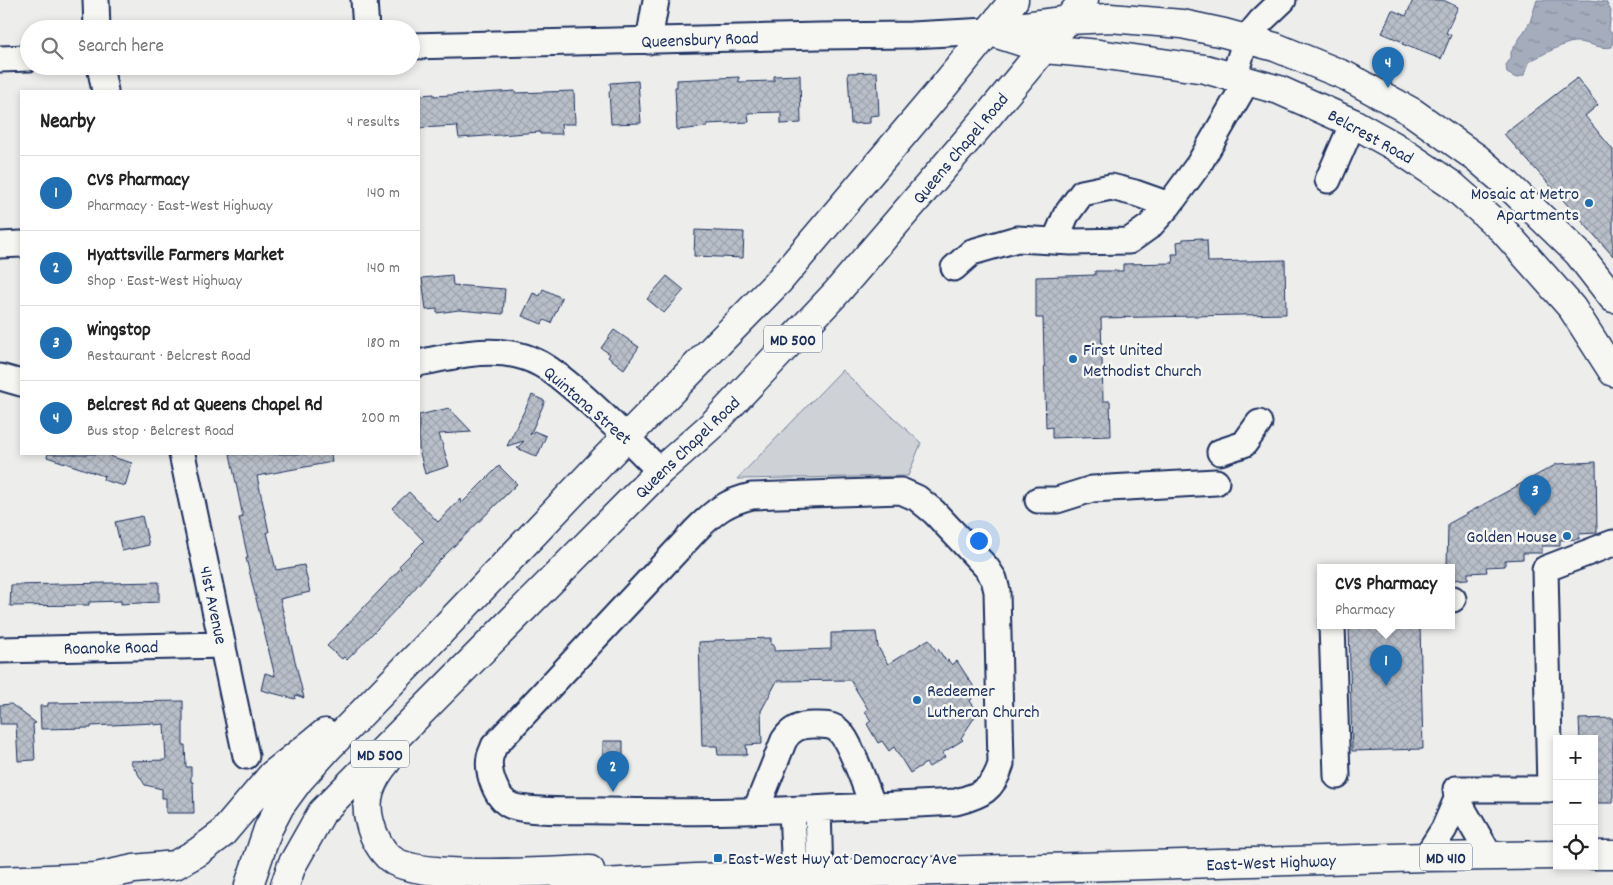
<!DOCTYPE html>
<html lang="en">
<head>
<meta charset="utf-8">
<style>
  body { margin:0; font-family:Dekko,sans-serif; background:#f2f2f2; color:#222 }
  .controls { position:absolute; right:15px; bottom:15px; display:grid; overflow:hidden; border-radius:0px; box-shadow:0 2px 8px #0003 }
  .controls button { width:45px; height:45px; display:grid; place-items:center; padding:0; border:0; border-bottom:1px solid #e0e0e0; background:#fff; color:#222; font:25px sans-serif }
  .you { position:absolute; left:978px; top:540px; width:18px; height:18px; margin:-12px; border:4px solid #fff; border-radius:50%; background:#1a73e8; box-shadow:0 0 0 8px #1a73e833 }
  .badge { display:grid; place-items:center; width:32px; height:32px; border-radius:50%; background:#1f6fb2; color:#fff; font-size:16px; font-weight:700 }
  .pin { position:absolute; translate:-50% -41px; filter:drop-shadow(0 1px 2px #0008) }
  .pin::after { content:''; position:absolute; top:26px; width:18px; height:15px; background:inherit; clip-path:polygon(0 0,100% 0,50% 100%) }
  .popup { position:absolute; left:1317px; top:564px; width:138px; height:65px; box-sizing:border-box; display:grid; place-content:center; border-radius:0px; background:#fff; filter:drop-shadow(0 1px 4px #0005); font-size:16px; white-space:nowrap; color:#767676 }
  .popup b { font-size:19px; color:#222 }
  .popup::after { content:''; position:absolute; left:50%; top:100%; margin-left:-10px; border:10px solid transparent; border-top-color:#fff }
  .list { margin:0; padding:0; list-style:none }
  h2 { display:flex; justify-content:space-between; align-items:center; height:65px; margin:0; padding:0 20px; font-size:21px }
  h2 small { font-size:16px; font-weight:400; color:#767676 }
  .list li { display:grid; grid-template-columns:32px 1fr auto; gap:15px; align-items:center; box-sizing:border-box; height:75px; padding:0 20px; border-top:1px solid #e0e0e0 }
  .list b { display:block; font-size:19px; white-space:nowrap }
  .list p { margin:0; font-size:16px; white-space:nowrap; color:#767676 }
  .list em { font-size:16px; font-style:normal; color:#767676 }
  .icon { flex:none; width:28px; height:28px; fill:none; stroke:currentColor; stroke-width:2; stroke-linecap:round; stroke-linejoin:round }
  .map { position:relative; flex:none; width:1613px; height:885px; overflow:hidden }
  .search { position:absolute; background:#fff; box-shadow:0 2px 8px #0003; left:20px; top:20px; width:400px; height:55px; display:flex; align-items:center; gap:12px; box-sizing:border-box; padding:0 18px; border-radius:28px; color:#767676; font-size:19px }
  .panel { position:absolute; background:#fff; box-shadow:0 2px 8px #0003; left:20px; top:90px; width:400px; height:365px; border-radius:0px }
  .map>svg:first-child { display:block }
</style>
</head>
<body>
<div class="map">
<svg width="1613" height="885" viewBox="0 0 1613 885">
  <defs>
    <pattern id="water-ripples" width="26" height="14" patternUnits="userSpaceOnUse" patternTransform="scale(1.25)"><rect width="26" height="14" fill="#a5acbc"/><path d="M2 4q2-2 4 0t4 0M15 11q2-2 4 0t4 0" fill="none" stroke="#868c9c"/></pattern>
    <pattern id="building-cross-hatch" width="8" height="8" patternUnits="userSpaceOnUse" patternTransform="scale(1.25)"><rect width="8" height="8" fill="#b9bfc8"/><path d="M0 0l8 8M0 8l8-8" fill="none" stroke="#9ea4ae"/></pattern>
  </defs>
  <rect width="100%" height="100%" fill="#edeeec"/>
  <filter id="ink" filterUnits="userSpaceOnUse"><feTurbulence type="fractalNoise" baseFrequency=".02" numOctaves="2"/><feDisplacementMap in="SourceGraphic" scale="10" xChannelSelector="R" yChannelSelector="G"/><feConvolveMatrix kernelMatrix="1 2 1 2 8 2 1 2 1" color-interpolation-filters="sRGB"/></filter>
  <g filter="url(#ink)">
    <path fill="#ced2d7" stroke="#74809a" d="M842,370L921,443L908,476L737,479Z"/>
    <path fill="url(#water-ripples)" stroke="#6e7a96" d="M1537,0H1590L1606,2L1611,11L1609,30L1613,35L1612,47C1599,50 1588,41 1574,42C1564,43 1540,56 1530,61L1524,75L1516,78L1507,73L1506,65L1511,58V52L1530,22Z"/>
    <path fill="url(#building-cross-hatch)" stroke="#1b2f5e" d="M1413,0H1443L1458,7L1446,33L1451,35L1441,59L1402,44L1403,42L1382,33L1392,10L1406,16Z
      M877,72L879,115L870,116V123L851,124L848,73Z
      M800,75L801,123L781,124V112L748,113L749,122L707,124V127L677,130L675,87H677V80L739,77V82L774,81V76Z
      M1577,78L1598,105L1585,116L1613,150V256L1504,134Z
      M638,81L641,123L611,124L609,91L611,90L610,83Z
      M515,91V93L574,91L575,124H561L562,134H540V132L459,138L457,126L419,128V95L434,94V96Z
      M695,230L744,232L743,258L694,256Z
      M1202,238V240H1207L1208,262L1285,260L1286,314L1101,318L1103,401H1110L1111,436L1052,438V427L1046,428L1043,318H1036V277L1095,275V271H1123V264L1173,263L1172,254H1178L1177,242L1183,241V239Z
      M452,275L453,285L505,289L503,314L459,310L437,313V309L426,310L422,278Z
      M667,276L684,290L664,313L647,299Z
      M543,289L562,298L551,323L544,320L542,324L522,316L533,293L540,296Z
      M614,330L639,347L624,369L608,357L610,354L601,348Z
      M532,395L545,401L530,435L534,431L546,436L537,457L517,448L524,441L507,446Z
      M449,408L472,432L439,434L449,466L425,474L419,449V415Z
      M48,454H110L109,456L132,463L125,486L103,480L104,475V476L47,457Z
      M230,454H331L332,462L257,476L269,532H267L276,570L304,565L310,592L280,599L304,698L296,695L295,699L261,690L265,673L275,676L246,558H248L239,518L243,517Z
      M1596,462L1597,533L1579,534V539L1560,540V546H1542V553H1523V559L1505,560V566L1486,567L1487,572L1468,573V579L1451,580V567H1447L1448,524L1557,464Z
      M499,466L517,484L438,562L402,603L347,660L344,657L342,659L327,646L401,568L399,566L424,541L392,508L409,492L438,522L460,499L461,504Z
      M142,516L149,545L122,551L115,522Z
      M159,582V602L121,604V601L89,602V605L10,606L11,585Z
      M1349,625H1420L1423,749L1352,751Z
      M876,632L878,647L888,664L929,639L936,651L938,649L946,661L948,660L952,665L957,661L976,690L969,694L972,699L970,701L978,712L961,738L963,740L942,753L945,757L929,767L926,763L910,773L894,747L889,751L882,741L878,743L867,724L871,721L865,711L868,709L850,680L777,681L761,711L762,744L746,745L747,755H718L717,746H702L699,642L715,641V640L771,638V645H774V651L831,649V633Z
      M183,701V745H185L186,767H191V782H193L194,813H166V798H162V789L145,785L130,761L166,760L164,724L154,725V723L91,726V728L41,729L40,706H48V703Z
      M11,704L36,723L33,724L35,760L18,761L16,724H0V705Z
      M1613,718V803H1594V739H1580L1579,719Z
      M603,741H623V758H603Z"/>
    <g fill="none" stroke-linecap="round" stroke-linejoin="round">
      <g stroke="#1b2f5e" stroke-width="29">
        <path id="minor" d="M96,0L97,29
          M364,0L366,29
          M649,41L656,0
          M411,46L820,36L911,35L988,31
          M0,59L29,58
          M100,66L105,91
          M1234,77L1246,39L1261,21L1283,0
          M1328,180L1353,123
          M1055,241L1066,215L1082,193L1111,187L1135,193L1169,205
          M0,245L21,244
          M954,268L972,252L1017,239L1071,242L1129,241L1150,226L1169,205L1199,164L1247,81
          M419,363C451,356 484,348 517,355C541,360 559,376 578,392C607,417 633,444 660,471
          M0,377L21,383
          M1220,452L1244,444L1259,423
          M182,454L246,756
          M901,491L917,498L934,512L986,567L994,579L997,591L1001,764C993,790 982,795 956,802C840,808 723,814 607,811C583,810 533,813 512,806C496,800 487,772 490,757C491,753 493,750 494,746L696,530C715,511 726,502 752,496Z
          M1038,500H1057L1092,489L1216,482
          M1451,599H1453
          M1332,625L1337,776
          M0,650L223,645
          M1457,799L1456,789H1550L1545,569L1613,543
          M818,809L820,875
          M756,810L784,740C791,729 800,725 813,725C823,725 832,724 839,731C851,742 866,789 873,806
          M792,810L795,876
          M1426,857L1444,829L1457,799L1490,856"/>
      </g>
      <g stroke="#1b2f5e" stroke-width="31">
        <path id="major" d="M995,30L1068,20L1110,18L1182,24L1224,33L1275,47L1346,76L1412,112L1478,159L1508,185L1578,253L1613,298
          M988,31L1044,49L1099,54L1205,69L1279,90L1353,123L1394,146L1452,185L1503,230L1572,308L1613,372
          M387,761C371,780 363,799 370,823C373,836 381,851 391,859C418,881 551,871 590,870
          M1594,855H1613
          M0,881L96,877L134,869L175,865L198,852L222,834L272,775L325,733
          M249,885L268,829L280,806L299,780L327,749L428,645L603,461L779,281L944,86L1014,0
          M285,885L292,865L322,812L660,471L713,424L837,292L987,117L1084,0
          M565,885L696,878L1426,857L1557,855"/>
      </g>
      <use href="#minor" stroke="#f6f6f2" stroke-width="25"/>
      <use href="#major" stroke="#f6f6f2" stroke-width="28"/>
    </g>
  </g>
  <g fill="#1f6fb2" stroke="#f6f6f2" stroke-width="2">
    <circle cx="1589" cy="203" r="5"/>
    <circle cx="1073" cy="359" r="5"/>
    <circle cx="1567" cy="536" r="5"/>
    <circle cx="917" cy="700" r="5"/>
    <rect x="713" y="853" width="10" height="10" rx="2.5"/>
  </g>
  <g text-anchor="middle" stroke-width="5" stroke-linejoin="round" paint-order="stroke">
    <g fill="#f6f6f2" stroke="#5d6b8a" stroke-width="1">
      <rect x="764" y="325.5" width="58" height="27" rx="4"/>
      <rect x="351" y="740.5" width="58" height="27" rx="4"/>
      <rect x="1420" y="843.5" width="52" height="27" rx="4"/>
    </g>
    <g font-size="16" font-weight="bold" fill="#1b2f5e">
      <text x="793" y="345">MD 500</text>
      <text x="380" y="760">MD 500</text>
      <text x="1446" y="863">MD 410</text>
    </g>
    <g font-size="18" fill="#1b2f5e" stroke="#f6f6f2">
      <text transform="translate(700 39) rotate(-2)" y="6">Queensbury Road</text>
      <text transform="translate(1371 136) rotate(29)" y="6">Belcrest Road</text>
      <text transform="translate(960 148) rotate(-50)" y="6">Queens Chapel Road</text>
      <text transform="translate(588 405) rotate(41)" y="6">Quintana Street</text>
      <text transform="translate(687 447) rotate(-44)" y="6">Queens Chapel Road</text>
      <text transform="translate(214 605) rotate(78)" y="6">41st Avenue</text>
      <text transform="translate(111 647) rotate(-1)" y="6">Roanoke Road</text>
      <text transform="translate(1271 862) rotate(-2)" y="6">East-West Highway</text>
    </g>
    <g font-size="18" fill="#1b2f5e" stroke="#f6f6f2" text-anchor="start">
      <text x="1579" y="199" text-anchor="end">Mosaic at Metro<tspan x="1579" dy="21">Apartments</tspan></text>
      <text x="1083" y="355">First United<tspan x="1083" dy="21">Methodist Church</tspan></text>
      <text x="1557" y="542" text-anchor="end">Golden House</text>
      <text x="927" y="696">Redeemer<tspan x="927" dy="21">Lutheran Church</tspan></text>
      <text x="728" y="864">East-West Hwy at Democracy Ave</text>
    </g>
  </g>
</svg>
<div class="controls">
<button>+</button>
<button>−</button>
<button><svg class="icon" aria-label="locate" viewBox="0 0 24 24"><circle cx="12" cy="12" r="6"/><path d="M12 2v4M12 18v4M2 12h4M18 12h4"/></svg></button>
</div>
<div class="you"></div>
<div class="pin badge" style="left:1386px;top:686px">1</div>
<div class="popup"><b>CVS Pharmacy</b>Pharmacy</div>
<div class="pin badge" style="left:613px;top:792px">2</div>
<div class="pin badge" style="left:1535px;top:516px">3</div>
<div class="pin badge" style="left:1388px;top:88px">4</div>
<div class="search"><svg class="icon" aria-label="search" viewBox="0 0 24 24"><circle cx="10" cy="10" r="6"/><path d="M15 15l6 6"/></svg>Search here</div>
<section class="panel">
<h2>Nearby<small>4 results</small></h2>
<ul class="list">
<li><span class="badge">1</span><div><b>CVS Pharmacy</b><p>Pharmacy · East-West Highway</p></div><em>140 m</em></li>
<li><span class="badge">2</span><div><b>Hyattsville Farmers Market</b><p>Shop · East-West Highway</p></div><em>140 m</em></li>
<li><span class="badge">3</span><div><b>Wingstop</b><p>Restaurant · Belcrest Road</p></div><em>180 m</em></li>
<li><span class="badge">4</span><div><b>Belcrest Rd at Queens Chapel Rd</b><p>Bus stop · Belcrest Road</p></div><em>200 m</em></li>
</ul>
</section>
</div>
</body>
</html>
